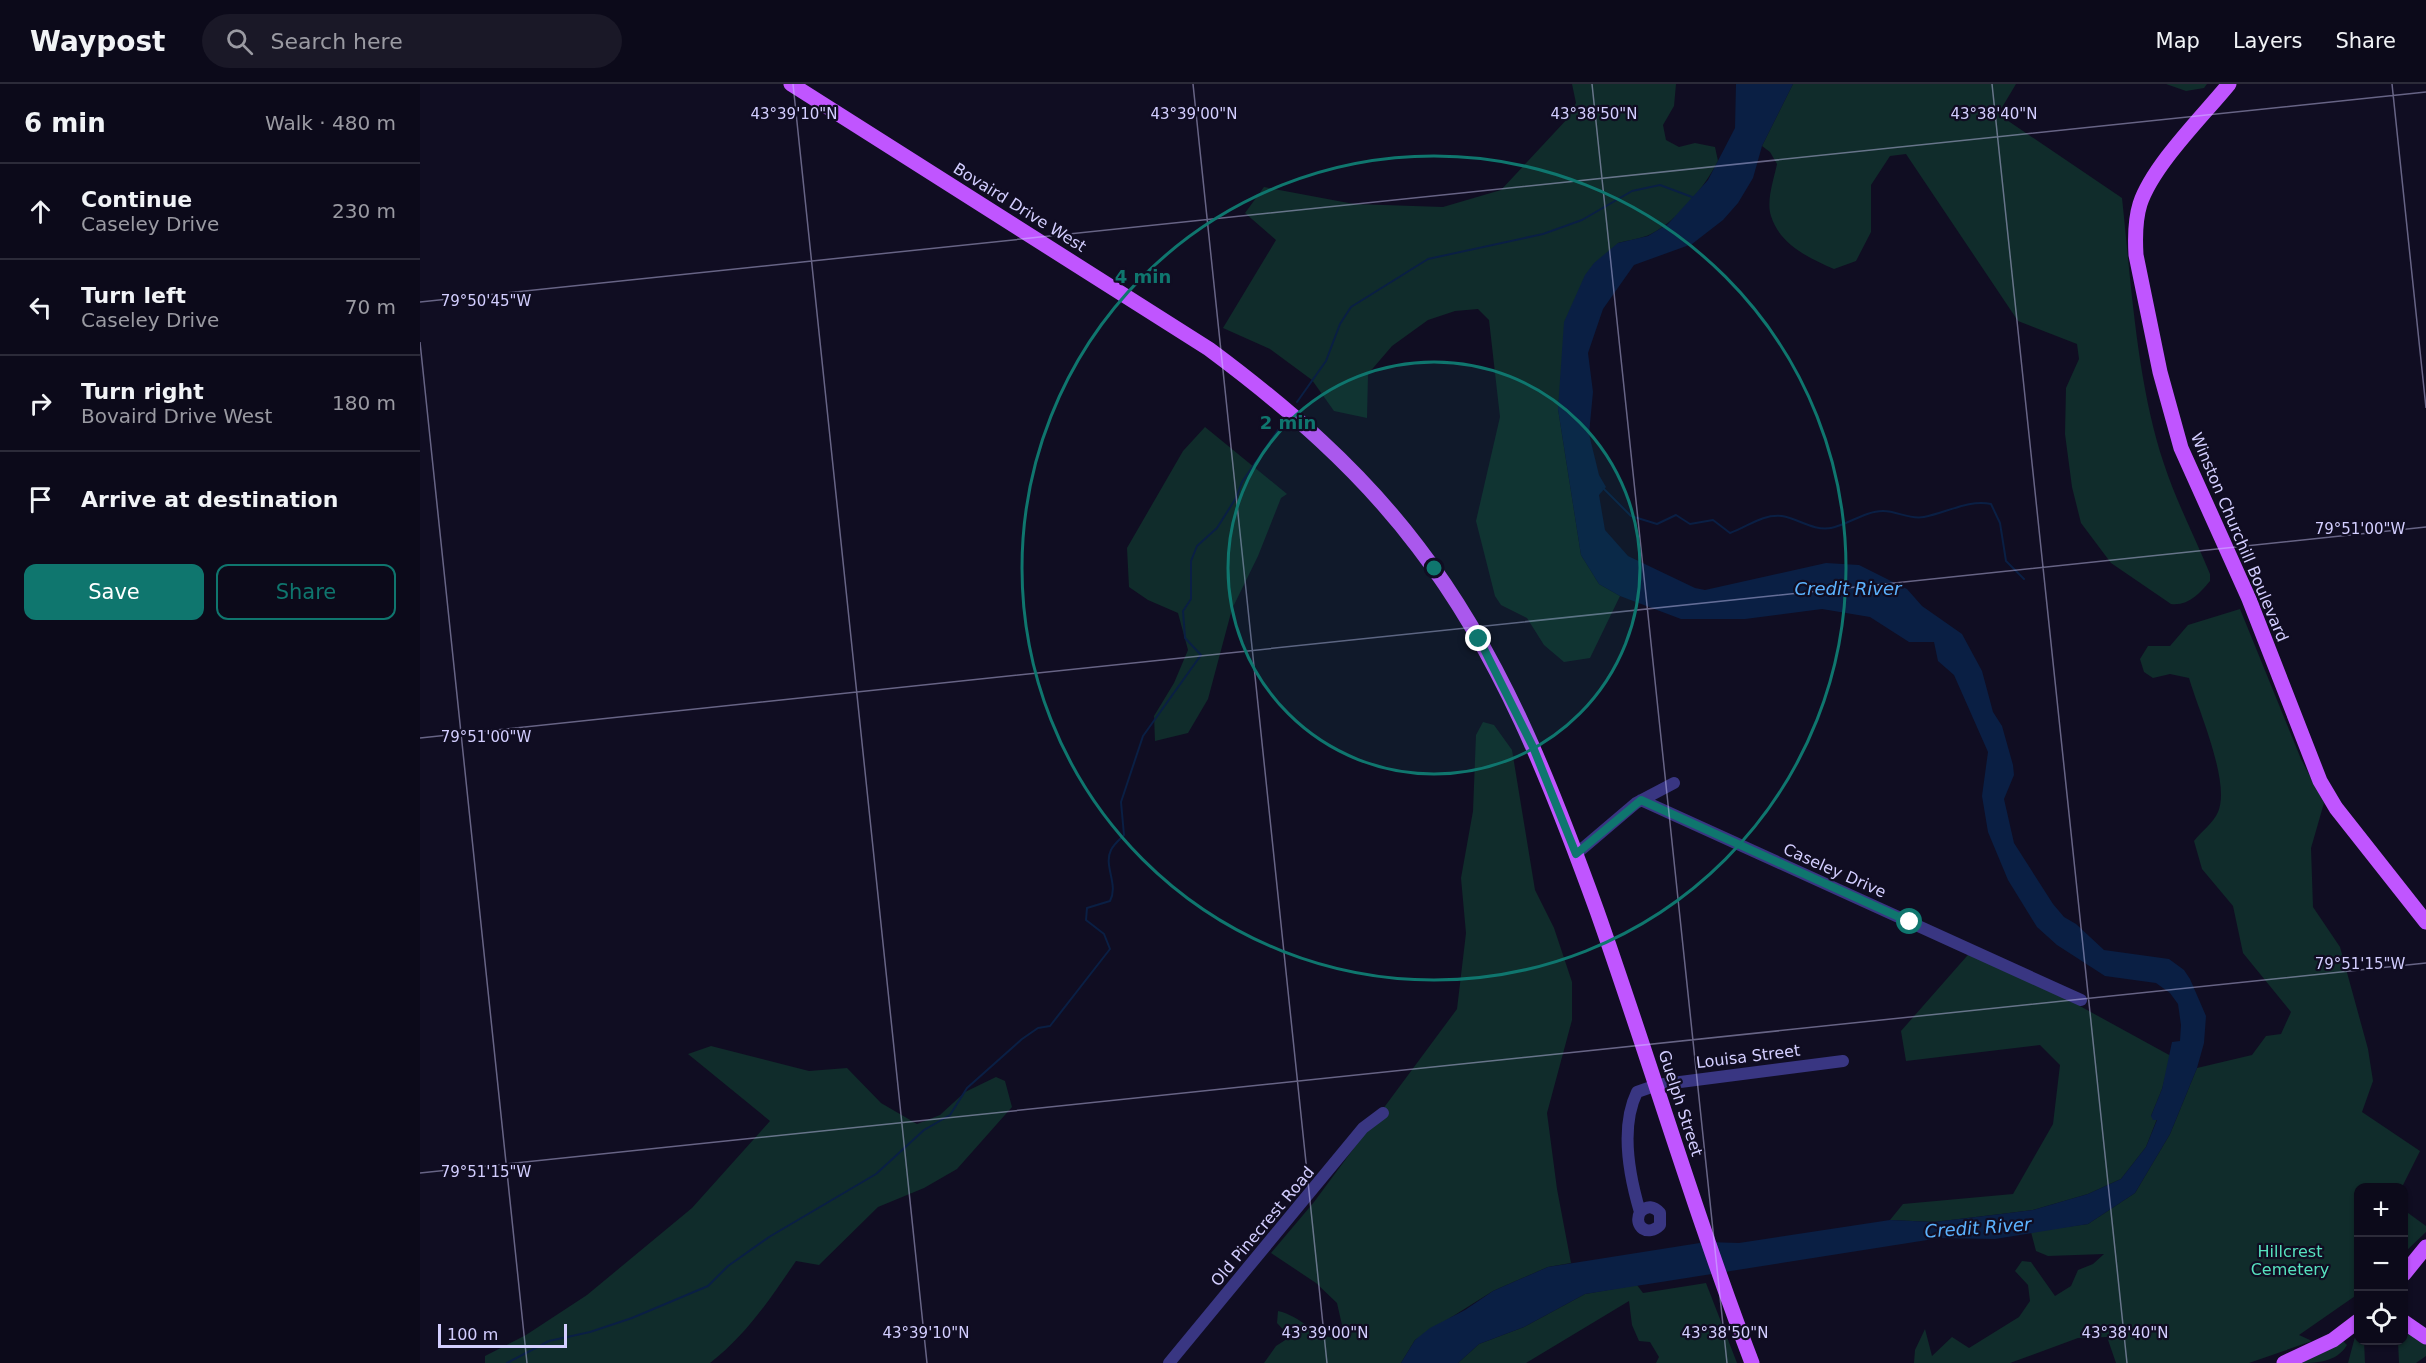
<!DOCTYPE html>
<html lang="en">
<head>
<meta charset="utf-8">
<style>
  body { margin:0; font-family:"DejaVu Sans",sans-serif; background:#1a1827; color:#f1f3f6 }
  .controls { position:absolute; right:18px; bottom:18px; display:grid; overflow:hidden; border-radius:12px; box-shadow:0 2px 4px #0004 }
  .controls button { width:54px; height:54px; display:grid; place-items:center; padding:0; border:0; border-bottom:2px solid #2c2b39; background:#0c0a1a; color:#f1f3f6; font:30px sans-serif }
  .scale { position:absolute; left:18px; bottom:15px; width:129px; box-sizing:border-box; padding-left:6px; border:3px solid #d3ceff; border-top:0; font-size:16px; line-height:21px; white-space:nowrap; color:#d3ceff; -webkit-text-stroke:4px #100d22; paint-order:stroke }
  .stop { position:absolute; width:18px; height:18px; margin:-14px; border:4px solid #0f766e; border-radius:50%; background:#fff }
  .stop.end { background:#0f766e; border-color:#fff; box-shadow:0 2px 6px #0008 }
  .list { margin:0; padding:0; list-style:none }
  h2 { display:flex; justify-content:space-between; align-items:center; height:78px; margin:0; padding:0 24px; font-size:26px }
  h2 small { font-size:20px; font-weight:400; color:#9a9aa2 }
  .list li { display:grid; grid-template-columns:39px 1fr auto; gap:18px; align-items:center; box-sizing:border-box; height:96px; padding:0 24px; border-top:2px solid #2c2b39 }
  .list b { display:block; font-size:22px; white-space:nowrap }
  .list p { margin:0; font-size:20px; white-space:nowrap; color:#9a9aa2 }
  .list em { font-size:20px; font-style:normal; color:#9a9aa2 }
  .actions { display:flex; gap:12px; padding:18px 24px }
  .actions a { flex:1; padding:14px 0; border:2px solid #0f766e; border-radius:12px; text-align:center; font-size:21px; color:#0f766e }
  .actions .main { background:#0f766e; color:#fff }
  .icon { flex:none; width:33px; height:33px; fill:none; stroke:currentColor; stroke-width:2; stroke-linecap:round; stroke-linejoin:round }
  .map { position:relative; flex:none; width:2006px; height:1279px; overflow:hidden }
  header { display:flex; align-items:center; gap:36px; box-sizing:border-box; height:84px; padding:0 30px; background:#0c0a1a; border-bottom:2px solid #2c2b39 }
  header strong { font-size:28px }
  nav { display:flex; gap:33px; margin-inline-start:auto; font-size:21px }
  .search { width:420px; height:54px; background:#1a1827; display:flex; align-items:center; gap:15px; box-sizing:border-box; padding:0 21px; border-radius:33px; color:#9a9aa2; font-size:22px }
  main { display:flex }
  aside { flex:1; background:#0c0a1a }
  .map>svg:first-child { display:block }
</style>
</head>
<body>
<header>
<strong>Waypost</strong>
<div class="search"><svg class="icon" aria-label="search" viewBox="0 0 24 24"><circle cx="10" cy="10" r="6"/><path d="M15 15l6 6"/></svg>Search here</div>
<nav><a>Map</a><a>Layers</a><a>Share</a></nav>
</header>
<main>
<aside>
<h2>6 min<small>Walk · 480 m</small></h2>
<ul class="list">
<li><svg class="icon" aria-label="ahead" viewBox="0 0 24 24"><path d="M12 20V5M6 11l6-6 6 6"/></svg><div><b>Continue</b><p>Caseley Drive</p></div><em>230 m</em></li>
<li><svg class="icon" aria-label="left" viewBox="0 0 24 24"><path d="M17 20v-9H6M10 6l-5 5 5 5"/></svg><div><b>Turn left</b><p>Caseley Drive</p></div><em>70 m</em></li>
<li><svg class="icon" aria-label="right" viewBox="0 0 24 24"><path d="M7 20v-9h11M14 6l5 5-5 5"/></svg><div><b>Turn right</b><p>Bovaird Drive West</p></div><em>180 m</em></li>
<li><svg class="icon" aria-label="arrive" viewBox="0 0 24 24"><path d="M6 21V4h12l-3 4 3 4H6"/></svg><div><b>Arrive at destination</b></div></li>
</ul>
<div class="actions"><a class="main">Save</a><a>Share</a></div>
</aside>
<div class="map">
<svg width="2006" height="1279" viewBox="0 0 2006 1279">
  <rect width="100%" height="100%" fill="#100d22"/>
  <path fill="#102c2b" d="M1152,0H1256L1254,22L1243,41L1246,56L1259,63L1275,59L1295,63L1298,77C1284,104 1258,136 1231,150C1221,155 1209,156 1198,159L1138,325L1161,471L1179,500L1200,512L1170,574L1144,578L1124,561L1107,534L1081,521L1075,512L1056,437L1080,333L1069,236L1058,225L1035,227L1008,236L972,262L948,290L947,334L914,327L892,296L850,265L803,244L856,156L825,129L844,103L934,120L1023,123L1081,106L1149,33L1156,19Z
    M1373,0H1596L1578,30L1702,114C1711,198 1717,300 1744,380C1756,417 1775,453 1790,490V497C1780,509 1769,522 1751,520L1691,479L1661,439L1652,403L1645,350L1646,304L1659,275L1657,260L1598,237L1486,70L1470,72L1451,101V148L1436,177L1414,185C1389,174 1360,161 1351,132C1346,116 1354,95 1357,80L1350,68L1342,62Z
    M1746,0H1787L1784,4L1766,7Z
    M785,343L867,410L861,414L838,472L812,525L788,615L768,649L735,657L734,632L754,599L768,566L758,529L728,516L709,503L707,464L763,367Z
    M1820,525L1881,675L1904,719L1891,764L1893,823L1920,863L1948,965L1953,997L1942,1028L2000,1067L1982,1103L1938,1104V1210L1879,1251L1892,1257L1829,1279H1696L1687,1253L1658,1254L1590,1279H1494L1495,1266L1505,1245L1512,1272L1532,1253L1549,1264L1599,1233L1610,1217L1608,1201L1595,1187L1602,1177L1611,1178L1635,1212L1651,1202L1658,1186L1673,1180L1684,1170L1628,1172L1616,1167L1611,1148L1668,1140L1715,1109L1750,1050L1777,984L1832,971L1846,952L1861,950L1871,928L1823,869L1813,822L1782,785L1774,757C1781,748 1794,738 1798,728C1811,699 1778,625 1769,594L1750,590L1733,594L1724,588L1720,575L1728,562H1750L1768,541Z
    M1063,638L1074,641L1092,666L1115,806L1134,844L1152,898V936L1127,1029L1137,1105L1151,1179L1128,1183L1073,1207L995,1256L981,1279H844L856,1262L870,1253L857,1239L858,1227C881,1232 894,1252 915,1254L922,1241L917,1219L896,1199L851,1169L894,1118L1037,925L1046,849L1041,794L1053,727L1056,651Z
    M1554,864L1751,972L1742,1005L1731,1032L1737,1035L1726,1063L1701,1095L1668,1110L1613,1126L1581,1130L1514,1138L1470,1136L1483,1120L1593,1110L1633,1040L1640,981L1620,961L1486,977L1481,947Z
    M291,962L389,987L427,984L461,1019L497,1040L520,1031L545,1008L576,993L585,997L592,1023L537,1085L504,1104L458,1123L399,1181L376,1177C350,1215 327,1250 290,1279H65V1272L106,1251L167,1211L272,1124L350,1037L268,970Z
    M1984,1126L2006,1142V1148L1984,1169Z
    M1286,1199L1317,1279H1236L1239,1273L1230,1258L1219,1257L1212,1241L1209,1217L1106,1279H1038L1059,1260L1104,1243L1165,1210L1217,1201L1223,1209Z
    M1984,1246L2006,1260V1272L1996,1279H1979L1978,1257L1984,1256Z
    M1938,1248V1256L1944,1257L1945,1279H1928L1936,1249Z
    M1922,1256L1927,1261C1916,1279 1896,1279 1877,1279Z"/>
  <path fill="#0a1f44" d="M1316,0H1373L1342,62L1333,94L1318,119L1303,136L1272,160L1214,181L1183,225L1168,269L1173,308L1169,350L1179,391L1186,403L1179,411L1185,446L1208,472L1275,504L1285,506L1406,479L1439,481L1487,505L1502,522L1542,550L1562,587L1573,628L1582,642L1593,681L1594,691L1584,715L1594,759L1633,820L1644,833L1656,840L1684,866L1749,875L1764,886L1770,895L1786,932L1784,959L1777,984L1750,1050L1715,1109L1668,1140L1575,1155L1520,1154L1165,1210L1104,1243L1059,1260L1038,1279H981L995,1256L1010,1244L1045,1226L1073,1207L1128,1183L1286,1158L1319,1159L1470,1136L1514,1138L1581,1130L1613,1126L1668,1110L1701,1095L1726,1063L1737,1036H1733L1731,1032L1742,1005L1752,958L1760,957L1761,941L1758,920L1750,909L1736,899L1685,892L1637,861L1617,843L1588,796L1568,748L1562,712L1568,668L1534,591L1518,577L1514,558H1489L1450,533L1402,525L1325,535H1261L1200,512L1179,500L1161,471L1138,325L1144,238L1165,191L1174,179L1198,159L1228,152L1248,140L1288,96L1315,44Z"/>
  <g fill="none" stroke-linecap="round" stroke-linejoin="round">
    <path stroke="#0a1f44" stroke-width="2" d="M877,318L906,277L920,240L931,223L1008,175L1123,150L1162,136L1212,107L1240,101L1272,113
      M1183,404L1211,432L1237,440L1256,431L1270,440L1293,436L1310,449C1328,443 1341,430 1362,432C1379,435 1393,447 1411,444C1427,441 1445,427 1463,427C1478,427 1489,436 1504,433C1526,429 1549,415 1571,420L1580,439L1586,477L1604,495
      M87,1279L129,1257L170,1248L212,1234L288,1202L308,1182L349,1153L456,1090L504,1046L530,1031L547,1004L602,955L618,944L630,942L690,865L684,850L666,836L667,824L690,817C699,800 683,782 691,766C693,761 700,755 704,751L701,718L723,652L781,571L765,554L763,527L771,515V477L777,462L797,444L816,414L822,398L863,339"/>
    <path stroke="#393682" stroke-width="12" d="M1221,716L1661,916
      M1156,770L1216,719L1254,699
      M1220,1128C1227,1121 1234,1122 1240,1129V1141C1228,1153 1213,1143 1220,1128C1209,1091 1200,1043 1217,1008L1237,1001L1423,977
      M749,1279L943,1044L963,1029"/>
    <path stroke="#c055ff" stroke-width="15" d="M371,0L789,265C867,323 939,385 998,463C1081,571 1131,700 1177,827C1230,977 1275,1130 1332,1279
      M1809,0C1783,32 1733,81 1720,120C1715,136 1715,154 1716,171L1740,288L1761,364L1829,515L1900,697L1916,724L2006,838
      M1984,1190L2006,1163
      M1984,1238L2006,1253
      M1864,1279L1913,1256L1938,1237"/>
  </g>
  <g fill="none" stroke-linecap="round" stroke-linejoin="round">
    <path stroke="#0f766e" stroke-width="8" d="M1059,555L1113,663L1156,770L1221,716L1490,838"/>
  </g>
  <path fill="none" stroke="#d3ceff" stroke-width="1.5" stroke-opacity="0.45" d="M373,0L507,1279M773,0L907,1279M1172,0L1307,1279M1572,0L1707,1279M1972,0L2006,324M0,218L2006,8M0,258L107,1279M0,654L2006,443M0,1089L2006,879"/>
  <circle cx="1014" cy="484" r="206" fill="#0f766e" fill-opacity=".12"/>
  <g fill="none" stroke="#0f766e" stroke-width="3">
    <circle cx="1014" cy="484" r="206"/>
    <circle cx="1014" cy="484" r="412"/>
  </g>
  <g text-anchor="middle" stroke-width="4.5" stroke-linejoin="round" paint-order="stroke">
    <g font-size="16" fill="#d3ceff" stroke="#100d22">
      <text transform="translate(600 123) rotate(32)" y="6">Bovaird Drive West</text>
      <text transform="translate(1820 453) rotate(67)" y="6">Winston Churchill Boulevard</text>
      <text transform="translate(1415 786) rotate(24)" y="6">Caseley Drive</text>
      <text transform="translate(1328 972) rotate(-7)" y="6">Louisa Street</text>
      <text transform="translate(1261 1019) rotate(72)" y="6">Guelph Street</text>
      <text transform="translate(842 1142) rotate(-50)" y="6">Old Pinecrest Road</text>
    </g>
    <g font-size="16" fill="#57e2bf" stroke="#100d22">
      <text x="1870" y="1173">Hillcrest<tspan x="1870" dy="18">Cemetery</tspan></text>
    </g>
    <g font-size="18" font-style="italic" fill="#5cb3ff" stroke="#100d22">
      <text x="1428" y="511">Credit River</text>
      <text transform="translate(1558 1144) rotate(-4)" y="6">Credit River</text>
    </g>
  </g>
  <g font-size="15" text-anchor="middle" fill="#d3ceff" stroke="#100d22" stroke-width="4.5" stroke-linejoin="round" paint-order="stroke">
    <text x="374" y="35">43°39'10"N</text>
    <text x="774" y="35">43°39'00"N</text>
    <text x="1174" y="35">43°38'50"N</text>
    <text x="1574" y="35">43°38'40"N</text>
    <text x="66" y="222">79°50'45"W</text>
    <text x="1940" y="450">79°51'00"W</text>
    <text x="66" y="658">79°51'00"W</text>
    <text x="1940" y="885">79°51'15"W</text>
    <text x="66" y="1093">79°51'15"W</text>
    <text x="506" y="1254">43°39'10"N</text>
    <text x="905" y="1254">43°39'00"N</text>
    <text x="1305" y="1254">43°38'50"N</text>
    <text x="1705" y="1254">43°38'40"N</text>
  </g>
  <circle cx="1014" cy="484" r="9" fill="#0f766e" stroke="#100d22" stroke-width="3"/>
  <g font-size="18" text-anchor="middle" font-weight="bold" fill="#0f766e" stroke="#100d22" stroke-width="4.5" stroke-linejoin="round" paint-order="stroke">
    <text x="723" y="199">4 min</text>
    <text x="868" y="345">2 min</text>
  </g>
</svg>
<div class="controls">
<button>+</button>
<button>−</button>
<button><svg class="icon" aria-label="locate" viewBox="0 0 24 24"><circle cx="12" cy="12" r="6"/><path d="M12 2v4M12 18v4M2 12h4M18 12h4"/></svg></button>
</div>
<div class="scale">100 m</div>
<div class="stop" style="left:1490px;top:838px"></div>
<div class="stop end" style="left:1059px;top:555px"></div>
</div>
</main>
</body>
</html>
